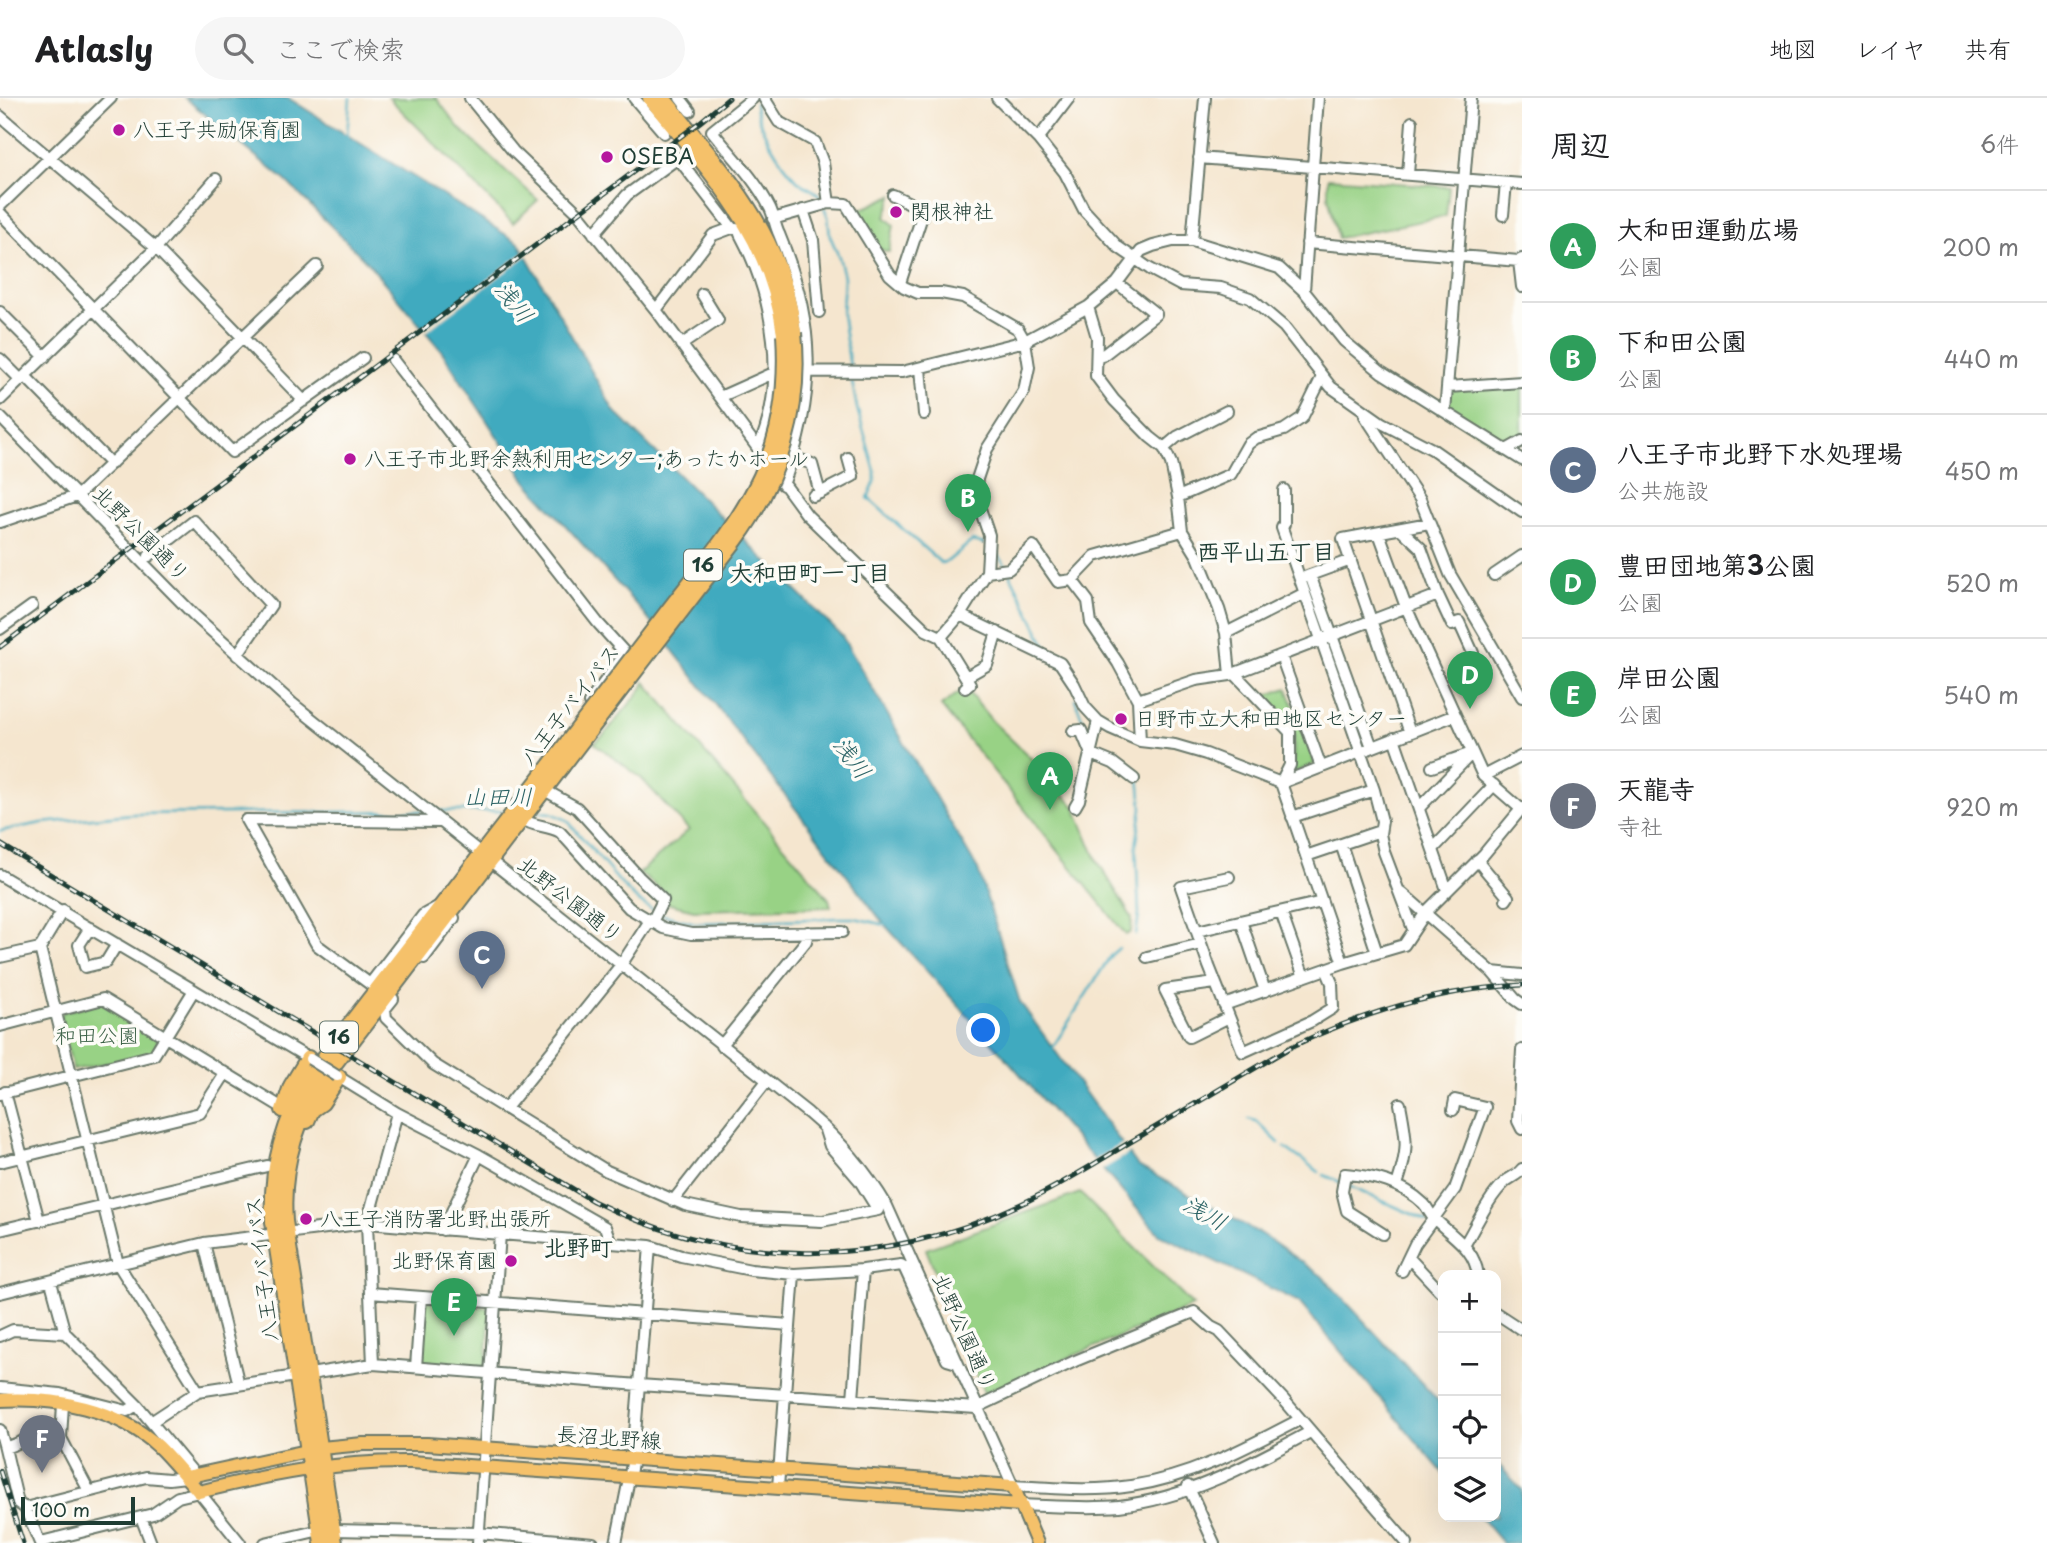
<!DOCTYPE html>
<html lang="ja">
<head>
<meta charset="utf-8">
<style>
  body { margin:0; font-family:"Playpen Sans","Klee One",sans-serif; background:#f6f6f6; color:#202124 }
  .controls { position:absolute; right:21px; bottom:21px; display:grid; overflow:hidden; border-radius:14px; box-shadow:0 7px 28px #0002 }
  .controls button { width:63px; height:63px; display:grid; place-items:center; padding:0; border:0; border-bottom:2px solid #e0e0e0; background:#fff; color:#202124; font:35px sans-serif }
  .scale { position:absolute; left:21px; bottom:18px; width:114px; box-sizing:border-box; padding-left:7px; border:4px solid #1f3d34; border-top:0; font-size:19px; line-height:24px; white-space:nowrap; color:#1f3d34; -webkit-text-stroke:5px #fdfcf7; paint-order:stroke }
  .you { position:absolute; left:984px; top:933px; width:24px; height:24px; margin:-18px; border:5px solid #fff; border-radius:50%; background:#1a73e8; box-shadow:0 0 0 10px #1a73e833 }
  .badge { display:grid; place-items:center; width:46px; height:46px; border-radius:50%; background:#b5179e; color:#fff; font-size:23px; font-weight:700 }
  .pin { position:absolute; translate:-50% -58px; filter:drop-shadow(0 2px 4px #0008) }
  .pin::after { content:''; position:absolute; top:37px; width:24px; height:21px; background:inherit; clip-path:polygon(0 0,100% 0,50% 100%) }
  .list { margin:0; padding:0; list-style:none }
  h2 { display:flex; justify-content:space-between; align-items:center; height:91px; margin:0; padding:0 28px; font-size:30px }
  h2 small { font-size:23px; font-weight:400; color:#757577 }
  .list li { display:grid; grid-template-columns:46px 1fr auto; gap:21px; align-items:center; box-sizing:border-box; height:112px; padding:0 28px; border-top:2px solid #e0e0e0 }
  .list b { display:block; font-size:26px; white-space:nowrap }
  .list p { margin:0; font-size:23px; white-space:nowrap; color:#757577 }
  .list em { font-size:23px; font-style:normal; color:#757577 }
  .icon { flex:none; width:38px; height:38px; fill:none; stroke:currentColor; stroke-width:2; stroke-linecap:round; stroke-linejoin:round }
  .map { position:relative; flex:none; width:1522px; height:1445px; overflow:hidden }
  header { display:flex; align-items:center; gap:42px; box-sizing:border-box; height:98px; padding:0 35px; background:#fff; border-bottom:2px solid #e0e0e0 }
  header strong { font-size:33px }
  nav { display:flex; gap:38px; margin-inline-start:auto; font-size:24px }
  .search { width:490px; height:63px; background:#f6f6f6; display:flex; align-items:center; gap:18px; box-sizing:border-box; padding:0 24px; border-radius:38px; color:#757577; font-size:26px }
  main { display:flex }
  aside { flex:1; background:#fff }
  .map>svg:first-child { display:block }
</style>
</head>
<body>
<header>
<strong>Atlasly</strong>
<div class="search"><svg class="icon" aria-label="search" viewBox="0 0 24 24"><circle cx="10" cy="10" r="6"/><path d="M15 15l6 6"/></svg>ここで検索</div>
<nav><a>地図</a><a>レイヤ</a><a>共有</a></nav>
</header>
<main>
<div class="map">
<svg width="1522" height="1445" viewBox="0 0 1522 1445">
  <rect width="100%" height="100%" fill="#fdfcf7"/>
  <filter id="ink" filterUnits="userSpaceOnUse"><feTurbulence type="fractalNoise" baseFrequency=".0143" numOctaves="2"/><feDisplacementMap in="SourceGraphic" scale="14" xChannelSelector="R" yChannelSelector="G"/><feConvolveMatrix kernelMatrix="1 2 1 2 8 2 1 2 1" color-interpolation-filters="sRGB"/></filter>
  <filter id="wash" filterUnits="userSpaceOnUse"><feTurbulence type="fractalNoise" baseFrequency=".00686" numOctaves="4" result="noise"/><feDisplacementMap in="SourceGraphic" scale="28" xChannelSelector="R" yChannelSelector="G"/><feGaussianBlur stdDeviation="1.57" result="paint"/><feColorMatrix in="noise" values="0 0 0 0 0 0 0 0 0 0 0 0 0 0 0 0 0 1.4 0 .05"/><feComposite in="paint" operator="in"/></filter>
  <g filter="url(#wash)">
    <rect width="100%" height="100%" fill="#f5e6cf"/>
    <path fill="#98d285" stroke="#5c885c" stroke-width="2" d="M389,0H436L460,31L538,102L513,125Z
      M1328,80L1449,89L1446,118L1338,140L1328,98Z
      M893,97L885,119L894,127L889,154L872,149L853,115Z
      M1522,284V343L1506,352L1445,314L1448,289Z
      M645,584L829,801L831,809L694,812L666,805L669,798L639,775L689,732L640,679L594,645L604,637L642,591Z
      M965,590L993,624L1035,664L1075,709L1097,762L1132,820L1131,834L1126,837L941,608Z
      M1287,590L1315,666L1293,675L1294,635L1262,599Z
      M101,904L159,939L154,956L73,972L60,918L63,914Z
      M1080,1095L1193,1208L984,1295L926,1151Z
      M425,1203L490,1210L486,1267L483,1269L420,1266Z"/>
    <path fill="#40aabf" stroke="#30747a" stroke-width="2" d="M185,0H288L519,145L614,313L842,538L978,772L1020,904L1138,1068L1261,1136L1322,1178L1443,1308V1375L1299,1204L1159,1136L998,951L884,826L712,602L640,511L526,383L441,252L369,166L286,83Z
      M1496,1364L1522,1392V1445H1502L1480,1419H1496Z"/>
    <path fill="#f5e6cf" d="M527,152L529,156L423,236L420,233Z
      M1125,1044L1132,1054L1100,1073L1092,1064Z"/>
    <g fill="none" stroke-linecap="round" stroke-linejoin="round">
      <path stroke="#40aabf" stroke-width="2.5" d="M755,5C756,27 781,66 797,82C805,91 817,90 822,102
        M347,38L350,0
        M824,109L828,119L830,138L839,159L844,179L842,215L850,269
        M851,278L857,310L875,373V384L868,400L941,465L948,463L972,443L985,446
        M992,449L1007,469
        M1010,476L1049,554
        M1075,601L1086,631
        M1098,651L1113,658L1139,679L1142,710L1136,748L1139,816L1136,837
        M433,713H506
        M534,713L551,715L567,722L623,788L637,802L654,813
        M0,733L42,725L132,716L422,713
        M660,816L695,825L839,820H855L885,827
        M1051,952L1111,857L1119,850
        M1249,1021L1256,1023L1279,1045
        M1284,1049L1319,1074
        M1324,1077L1340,1084
        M1348,1088L1428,1123"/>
    </g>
  </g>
  <g filter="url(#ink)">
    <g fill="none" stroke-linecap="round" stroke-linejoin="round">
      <g stroke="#6a786a" stroke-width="14">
        <path id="minor" d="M470,0L513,53L576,113L656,212L807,417L926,532L941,539L970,586L965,590
          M634,0L664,35
          M680,0L690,13
          M753,0L712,33C732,58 756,82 770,110C774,118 775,128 779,136C816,225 817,296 783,387
          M764,0L779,24L815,44L823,65L829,105
          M997,0L1038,41L1065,75L1084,112L1118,149L1150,171L1180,187L1221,190L1250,200L1284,229L1331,289L1382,325L1432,351L1522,414
          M0,18L156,150L304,303
          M1038,41L1069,0
          M1199,60L1522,86
          M1408,76L1412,24
          M893,97L924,112L900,185
          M0,108L111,0
          M803,112L813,142L819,214
          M0,115L232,354L363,260
          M1503,117L1506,85
          M773,121L829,105L846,106L890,177L904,189L918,195H941L963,199L1018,231L1025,243L1029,269L1024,293L987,351L977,381L975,396L989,437L987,474L960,517
          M594,136L627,97L678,60L732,130
          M1192,143L1205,0
          M1307,145L1519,163L1522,161
          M1519,163L1522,189
          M1304,193L1318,0
          M1088,209L1097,239L1096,278L1114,302L1150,339L1164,350L1171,365L1178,399L1182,433L1198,459L1219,511L1226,535L1230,577
          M656,212L713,137L732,130L740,132V136C774,199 788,283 758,351
          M0,214L45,259
          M681,247L718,222L702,196
          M1098,259L1102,258L1156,216L1117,185
          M0,261L21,282
          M393,262L598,525L635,566
          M920,270L924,316
          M25,278L111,366
          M1448,289L1522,284
          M720,299L778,273L902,274L1025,243L1088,209L1117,185L1141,153L1153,148L1173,143H1192L1279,170L1304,193L1344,243L1381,274L1522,362
          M0,302L156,150L216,81
          M1445,314L1471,0
          M1365,318L1420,401L1450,476L1522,599
          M0,319L195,518L293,606L808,1015C840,1042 866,1072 887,1108L1013,1388C1052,1390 1092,1394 1131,1388C1192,1379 1245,1350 1299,1322
          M1164,350L1177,339L1227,313
          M1506,352L1522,343
          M793,359L812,366L820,395L813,398
          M1284,392V426L1282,430L1374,692L1382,723L1380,736L1384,754L1413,831
          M820,395L853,378L848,360
          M1178,399L1231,376L1248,346L1256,340L1284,332L1302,320L1322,279
          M0,424L77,398L317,168
          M1401,431L1421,450L1438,497L1452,527L1459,524L1473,555
          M1379,435L1406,509L1483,678L1521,711
          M149,458L194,423L271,507L237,557
          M987,474L1009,471L1033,448L1058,484L1072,482L1088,503L1091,525L1118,565L1138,602L1140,643
          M1310,477L1351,462
          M1494,477L1522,458
          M1300,481L1310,477L1372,649
          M1072,482L1095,458L1182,433
          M0,531L32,508
          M1226,535L1305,495
          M941,539L960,517L1060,565L1074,586L1085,609L1098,623L1110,630L1140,643L1175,647L1206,656L1281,685L1455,617
          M1281,558L1321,669
          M1235,576L1290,634V667L1281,685L1343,865
          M966,579L987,567L997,534
          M1138,602L1196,582L1230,577L1438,497
          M589,605L625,556
          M1073,633L1081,632L1091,656L1113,665L1134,681
          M1410,635L1343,441L1429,425
          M1394,640L1447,792
          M1432,669L1469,656
          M1483,678L1522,658
          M1075,709L1079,702L1098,623
          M1419,710L1472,655
          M1292,719L1374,692
          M523,721C533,729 548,727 560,734L629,810L663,830L691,836L842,834
          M246,722L317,847L370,886L423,817L439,808
          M246,722L441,724
          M1341,746L1377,855
          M1433,751L1494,687
          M1306,758L1380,733
          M1477,762L1508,799L1506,802
          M0,777L310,961
          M1229,779L1181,789L1209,868L1243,954L1312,923L1333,910L1332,885L1326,871
          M1401,794L1492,874L1522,877
          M63,812L40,850L118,1166L198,1293
          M1281,814L1304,879
          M1241,823L1265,893
          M90,830L79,847L85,869L106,864L117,846
          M1197,833L1322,804
          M0,859L40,850
          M1147,859L1201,846
          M424,860L454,820
          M1492,874L1515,901L1522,906
          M1215,885L1165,892L1189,939L1229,919
          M393,901L385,911L386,920L433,966L607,1073L685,1107L741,1119L822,1123L878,1112L860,1083L830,1048L824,1029
          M1224,907L1343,865L1404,847L1426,814L1484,756L1522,710
          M0,928L103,901L283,1010
          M721,948L806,843L808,834
          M1522,952L1518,1023L1522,1031
          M337,978L397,1015L479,1057L605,1129L611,1145L650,1148L681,1158L751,1172L794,1176L863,1172L901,1167L904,1169L947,1262L957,1265
          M5,994L39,1123
          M0,996L154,957L194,892
          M506,1010L621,867L649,824L654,820L663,802L639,779L577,710L548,694
          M0,1064L200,1015L225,976
          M1397,1087C1409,1051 1407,1042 1400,1006
          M673,1103L766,984
          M0,1132L267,1068
          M443,1132L479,1057
          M1383,1136L1347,1113L1342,1093L1345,1076C1375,1078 1402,1085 1424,1106C1429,1112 1431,1119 1437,1123C1455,1141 1474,1150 1478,1177
          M204,1145L239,1287
          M1465,1146C1477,1126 1488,1100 1505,1084C1510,1079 1517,1078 1522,1071
          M1409,1160L1440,1193L1443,1191
          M1402,1173L1415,1146L1455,1091L1485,1009L1455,1002L1453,1012
          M51,1184L65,1235L137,1307L196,1378
          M0,1195L204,1145L367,1125L611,1145
          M370,1195L790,1227
          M1496,1215L1522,1232
          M0,1238L13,1232L65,1235
          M373,1266L367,1125L397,1015
          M416,1269L421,1199
          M310,1276L373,1266L639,1287L976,1310L1075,1263L1194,1214L1211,1229L1219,1233L1284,1302L1407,1445
          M0,1290L60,1296L127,1313L137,1307
          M853,1301L863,1172
          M63,1306L61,1340L89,1393
          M151,1324L198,1293L296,1278
          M0,1332L5,1350
          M1188,1388L1214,1445
          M778,1389L794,1176
          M1021,1407C1053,1408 1087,1411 1119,1408C1189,1400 1249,1367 1310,1334
          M25,1410L146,1379L169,1381L186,1379
          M141,1419L151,1445
          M333,1432L479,1435L593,1445
          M41,1444L153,1416L178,1399L199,1394L240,1445
          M40,1445L25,1410L18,1405L5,1350L26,1342L61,1340
          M265,1445L320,1432
          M478,1445L500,1136
          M616,1445L633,1361L650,1148"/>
      </g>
      <g stroke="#6a786a" stroke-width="16">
        <path id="major" d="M0,1302C56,1299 117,1310 159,1349C173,1363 186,1379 199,1394C271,1376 337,1363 411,1364L1021,1407
          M186,1379L321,1350L363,1346H427L1013,1388L1037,1445"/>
      </g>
      <g stroke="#6a786a" stroke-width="18">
        <path id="highway" d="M650,0C710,74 772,137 784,236
          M663,0C724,75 783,135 794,235
          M283,1012L291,988L308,960
          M307,1023L312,1012L322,1005L339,979
          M322,1445L273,1124C270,1068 284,1021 313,974L550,667
          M335,1445L285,1123C281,1070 295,1024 323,981L561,670"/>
      </g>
      <use href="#minor" stroke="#fff" stroke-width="10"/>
      <use href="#major" stroke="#f5c16b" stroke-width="12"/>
      <use href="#highway" stroke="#f5c16b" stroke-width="14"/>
      <g stroke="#1f3d34" stroke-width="5">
        <path id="rail" d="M0,549L700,24L729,0
          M0,746L593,1103C730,1171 882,1172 1021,1106C1058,1089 1092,1067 1127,1046C1182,1014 1236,981 1291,949C1364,914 1441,891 1522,887
          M0,1373L23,1445"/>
      </g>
      <use href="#rail" stroke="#fdfcf7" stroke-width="2.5" stroke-dasharray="8" stroke-linecap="butt"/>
      <g stroke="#6a786a" stroke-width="14" stroke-linecap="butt">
        <path id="minor-bridge" d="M310,961L337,978"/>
      </g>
      <g stroke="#6a786a" stroke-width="18" stroke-linecap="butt">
        <path id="highway-bridge" d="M550,667C589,616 628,565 667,514C741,419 792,365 784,236
          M561,670L735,443C780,383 802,311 794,235"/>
      </g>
      <use href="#minor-bridge" stroke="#fff" stroke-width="10"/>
      <use href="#highway-bridge" stroke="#f5c16b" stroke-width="14"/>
    </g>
  </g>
  <g fill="#b5179e" stroke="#fdfcf7" stroke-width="2.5">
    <circle cx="119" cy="32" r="7"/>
    <circle cx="607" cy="59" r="7"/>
    <circle cx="896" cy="114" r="7"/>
    <circle cx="350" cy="361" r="7"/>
    <circle cx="1121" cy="621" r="7"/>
    <circle cx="306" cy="1121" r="7"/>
    <circle cx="511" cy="1163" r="7"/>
  </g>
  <g text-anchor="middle" stroke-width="7" stroke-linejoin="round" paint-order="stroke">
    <g fill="#fdfcf7" stroke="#62766e" stroke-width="2">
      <rect x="684" y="451.5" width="38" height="31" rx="5"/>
      <rect x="320" y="923.5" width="38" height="31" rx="5"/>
    </g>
    <g font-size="19" font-weight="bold" fill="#1f3d34">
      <text x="703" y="474">16</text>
      <text x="339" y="946">16</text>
    </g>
    <g font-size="21" fill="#1f3d34" stroke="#fdfcf7" text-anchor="start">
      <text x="133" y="39">八王子共励保育園</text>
      <text x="621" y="66">OSEBA</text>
      <text x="910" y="121">関根神社</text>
      <text x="364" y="368">八王子市北野余熱利用センター;あったかホール</text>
      <text x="1135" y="628">日野市立大和田地区センター</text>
      <text x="320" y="1128">八王子消防署北野出張所</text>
      <text x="497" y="1170" text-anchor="end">北野保育園</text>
    </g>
    <g font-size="21" fill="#1f3d34" stroke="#fdfcf7">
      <text transform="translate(141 436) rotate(45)" y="7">北野公園通り</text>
      <text transform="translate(570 607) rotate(-52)" y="7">八王子バイパス</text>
      <text transform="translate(570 802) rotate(38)" y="7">北野公園通り</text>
      <text transform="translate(262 1171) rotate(-97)" y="7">八王子バイパス</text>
      <text transform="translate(964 1234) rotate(66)" y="7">北野公園通り</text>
      <text transform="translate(609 1340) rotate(4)" y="7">長沼北野線</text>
    </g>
    <g font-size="21" fill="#3d6248" stroke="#fdfcf7">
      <text x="97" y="945">和田公園</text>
    </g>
    <g font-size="23" font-style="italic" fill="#2b6365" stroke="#fdfcf7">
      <text transform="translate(514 204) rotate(51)" y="8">浅川</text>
      <text transform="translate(852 660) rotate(53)" y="8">浅川</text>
      <text x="498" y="707">山田川</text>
      <text transform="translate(1205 1115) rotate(30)" y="8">浅川</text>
    </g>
    <g font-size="23" font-weight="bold" fill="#1f3d34" stroke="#fdfcf7">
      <text x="1266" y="462">西平山五丁目</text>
      <text x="810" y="483">大和田町一丁目</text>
      <text x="578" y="1158">北野町</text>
    </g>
  </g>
</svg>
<div class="controls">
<button>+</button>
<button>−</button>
<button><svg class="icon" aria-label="locate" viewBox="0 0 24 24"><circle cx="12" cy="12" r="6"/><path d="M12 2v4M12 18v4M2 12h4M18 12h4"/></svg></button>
<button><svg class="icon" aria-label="layers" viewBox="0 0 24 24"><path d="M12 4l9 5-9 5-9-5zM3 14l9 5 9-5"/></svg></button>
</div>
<div class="scale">100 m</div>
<div class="you"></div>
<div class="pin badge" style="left:1050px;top:712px;background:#2e9e5b">A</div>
<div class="pin badge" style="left:968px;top:434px;background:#2e9e5b">B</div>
<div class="pin badge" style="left:482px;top:891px;background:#5c6f8a">C</div>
<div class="pin badge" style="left:1470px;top:611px;background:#2e9e5b">D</div>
<div class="pin badge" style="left:454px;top:1238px;background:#2e9e5b">E</div>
<div class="pin badge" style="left:42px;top:1375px;background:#6b7280">F</div>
</div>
<aside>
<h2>周辺<small>6件</small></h2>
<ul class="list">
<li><span class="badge" style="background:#2e9e5b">A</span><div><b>大和田運動広場</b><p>公園</p></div><em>200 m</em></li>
<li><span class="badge" style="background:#2e9e5b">B</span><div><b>下和田公園</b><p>公園</p></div><em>440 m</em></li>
<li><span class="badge" style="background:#5c6f8a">C</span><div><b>八王子市北野下水処理場</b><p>公共施設</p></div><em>450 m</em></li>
<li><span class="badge" style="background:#2e9e5b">D</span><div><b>豊田団地第3公園</b><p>公園</p></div><em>520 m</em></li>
<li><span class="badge" style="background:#2e9e5b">E</span><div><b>岸田公園</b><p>公園</p></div><em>540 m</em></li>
<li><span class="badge" style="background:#6b7280">F</span><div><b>天龍寺</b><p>寺社</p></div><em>920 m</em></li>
</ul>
</aside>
</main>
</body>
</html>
